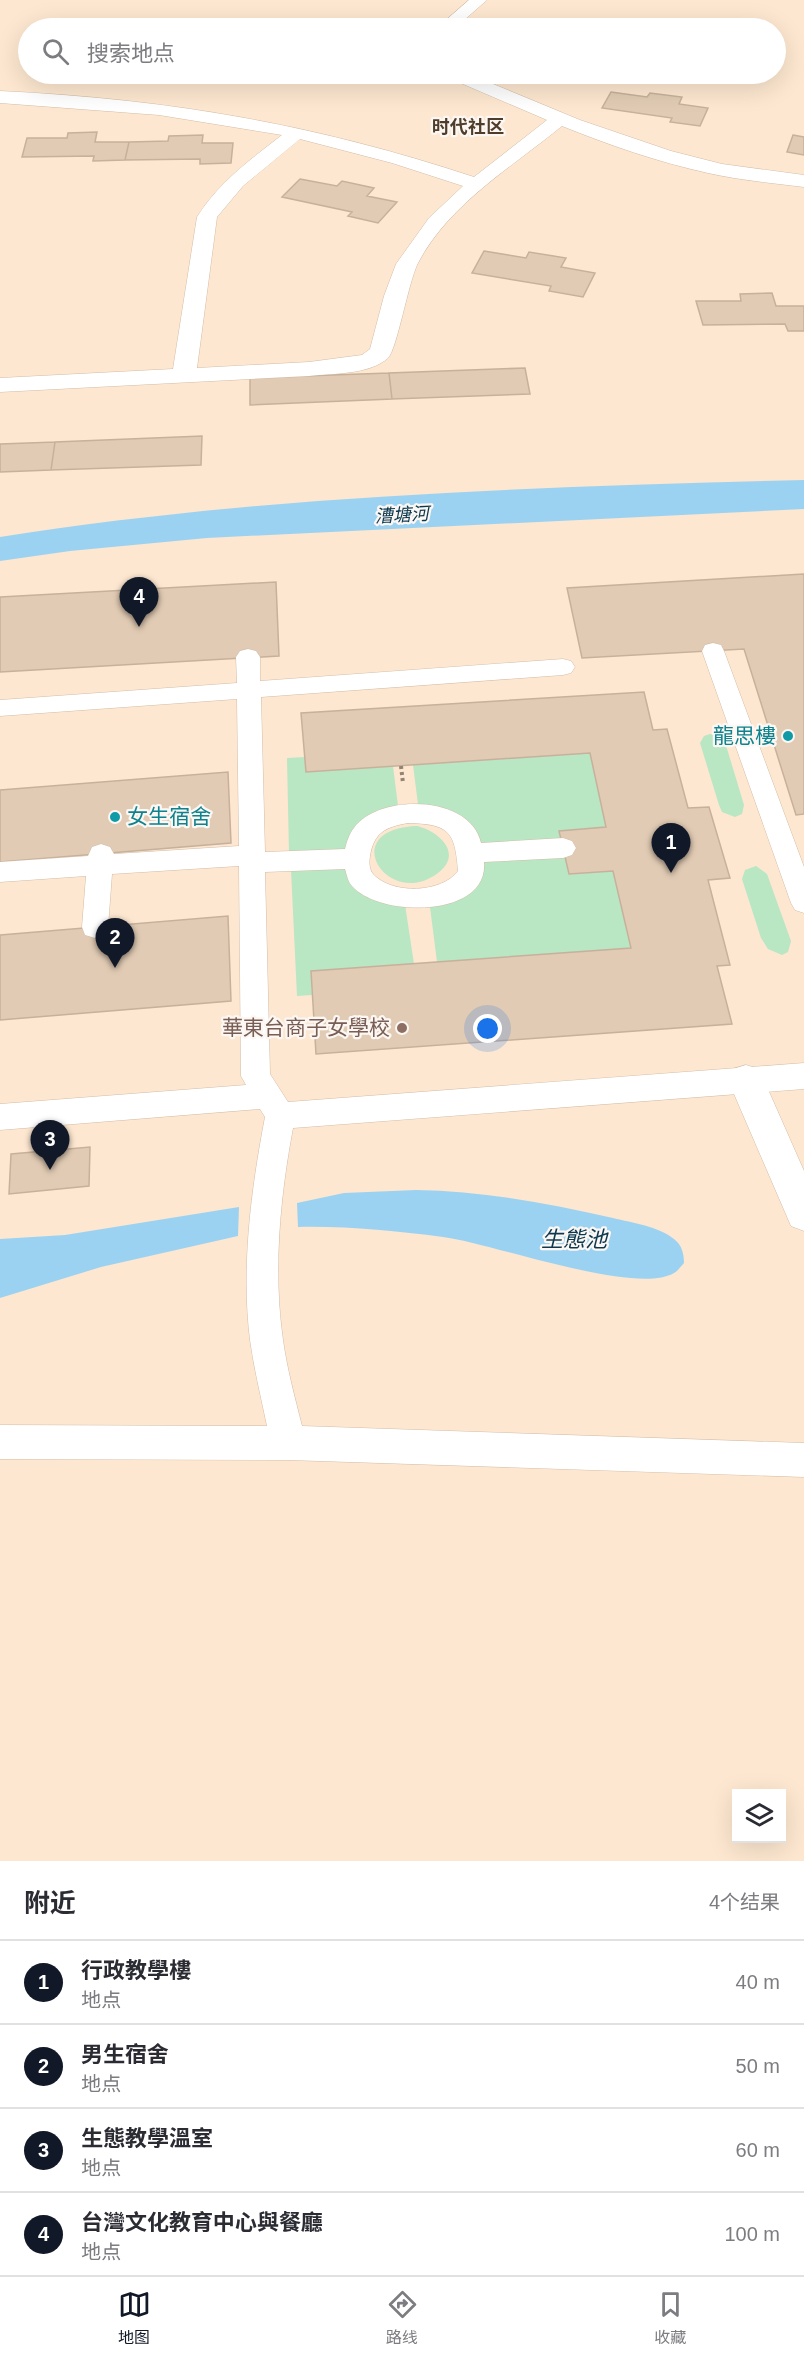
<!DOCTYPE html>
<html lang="zh">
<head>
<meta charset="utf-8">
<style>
  body { margin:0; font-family:Arial,"Noto Sans SC",sans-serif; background:#f7f7f7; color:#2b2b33 }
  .controls { position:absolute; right:18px; bottom:18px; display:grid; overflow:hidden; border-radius:0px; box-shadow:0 6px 24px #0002 }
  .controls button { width:54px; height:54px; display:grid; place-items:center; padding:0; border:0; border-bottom:2px solid #e1e1e2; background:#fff; color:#2b2b33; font:30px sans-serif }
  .you { position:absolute; left:488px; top:1029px; width:21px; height:21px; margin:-15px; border:4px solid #fff; border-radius:50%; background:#1a73e8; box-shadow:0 0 0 9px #1a73e833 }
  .badge { display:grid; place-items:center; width:39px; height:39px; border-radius:50%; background:#111827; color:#fff; font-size:20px; font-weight:700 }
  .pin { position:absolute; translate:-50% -50px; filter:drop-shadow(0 2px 3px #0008) }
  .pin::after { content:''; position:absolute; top:32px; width:21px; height:18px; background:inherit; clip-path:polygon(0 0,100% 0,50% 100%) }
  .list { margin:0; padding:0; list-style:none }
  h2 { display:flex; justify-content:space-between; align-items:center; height:78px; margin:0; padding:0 24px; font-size:26px }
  h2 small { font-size:20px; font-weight:400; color:#7c7c81 }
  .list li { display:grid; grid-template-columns:39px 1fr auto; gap:18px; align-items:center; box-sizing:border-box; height:84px; padding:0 24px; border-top:2px solid #e1e1e2 }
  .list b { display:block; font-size:22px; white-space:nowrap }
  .list p { margin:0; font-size:20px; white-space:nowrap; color:#7c7c81 }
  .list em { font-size:20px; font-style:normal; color:#7c7c81 }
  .icon { flex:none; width:33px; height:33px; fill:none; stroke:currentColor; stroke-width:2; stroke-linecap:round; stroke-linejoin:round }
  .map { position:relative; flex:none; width:804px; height:1861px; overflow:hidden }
  .search { position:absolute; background:#fff; box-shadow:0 6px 24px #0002; left:18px; right:18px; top:18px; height:66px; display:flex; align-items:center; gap:15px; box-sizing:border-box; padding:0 21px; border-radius:33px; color:#7c7c81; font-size:22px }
  .sheet { height:414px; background:#fff }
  nav { display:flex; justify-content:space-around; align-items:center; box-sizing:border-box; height:84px; border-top:2px solid #e1e1e2; background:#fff; font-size:16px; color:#7c7c81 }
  nav a { display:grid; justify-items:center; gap:3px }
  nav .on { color:#111827 }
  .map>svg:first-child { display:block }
</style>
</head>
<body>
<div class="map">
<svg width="804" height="1861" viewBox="0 0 804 1861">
  <rect width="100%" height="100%" fill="#fde7d0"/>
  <path fill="#b9e6c3" d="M710,734L721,737L725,742L744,805L742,814L735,817L722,812L719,805L700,743L704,736Z
    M590,753L606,827L561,839L470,845L419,812L413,765Z
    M305,757L393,766L399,814L359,850L289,853L287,758Z
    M417,826C438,831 464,853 438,873C388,911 335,829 417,826Z
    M564,854L569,874L613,871L631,948L437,962L429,899L473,860Z
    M756,866L767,874L791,941L788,952L782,955L768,949L761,938L742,879L745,870Z
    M356,867L404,898L414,964L311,971L312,995L297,996L291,870Z"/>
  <path fill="#9cd2f1" d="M804,480V509L207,538L70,551L0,561V537C266,495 535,487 804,480Z
    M416,1190C483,1191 547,1203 613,1218C633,1223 658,1226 674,1239C682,1245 684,1254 684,1263C681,1266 678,1271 674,1273C636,1296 491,1243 443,1237C394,1231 347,1226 298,1227L297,1203L344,1193Z
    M239,1207L238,1236L101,1267L0,1298V1239L65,1235Z"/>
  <path fill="#e1cbb4" stroke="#c7b19b" stroke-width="1.5" d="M611,92L647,97L650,93L682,97L679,104L708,108L700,126L670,122L672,118L602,108Z
    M97,132L95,142H129L125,160L93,161L94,156L22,157L27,138H67L68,133Z
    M203,135L202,143H233L231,163L200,164V159L125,160L129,142L168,141L169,136Z
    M793,135L804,137V155L787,152Z
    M300,179L337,186L342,181L374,188L367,196L397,202L378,223L348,216L352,212L282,197Z
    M484,251L526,258L529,252L566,258L561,267L595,273L583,297L549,291L551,286L472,273Z
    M772,293L776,306H804V331H788L785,324L703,325L696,301H741L740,294Z
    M525,368L530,394L392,399L389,373Z
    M389,373L392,399L250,405V378Z
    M202,436L201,465L51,470L55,442Z
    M55,442L51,470L0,472V444Z
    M804,574V814L796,815L744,649L582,658L567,588Z
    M276,582L279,656L0,672V597Z
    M644,692L653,730L667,729L688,808L709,807L730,878L708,880L730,965L717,966L732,1024L316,1054L311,971L631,948L613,871L569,874L559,831L606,827L590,753L306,772L301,713Z
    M228,772L231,843L0,862V790Z
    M228,916L231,1001L0,1020V935Z
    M90,1147L89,1186L9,1194L11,1154Z"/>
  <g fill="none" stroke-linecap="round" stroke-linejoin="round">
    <g stroke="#d3bda7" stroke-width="1">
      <path id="lane" d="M713,643L721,645L724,651L804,867V913L795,910L791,903L702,651L705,645Z
        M248,649L256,651L260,657V681L563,659L571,661L575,667L571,673L563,675L261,697L265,852L345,849C347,842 349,834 354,828C379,793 471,795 481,843L563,838L572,841L576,848L572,855L563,858L484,862C489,918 380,918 352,886C348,882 347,875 345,869L265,872L270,1074L288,1102L804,1063V1089L293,1128C280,1197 273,1270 283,1340C287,1369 295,1398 302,1426L804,1443V1477L288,1460L0,1459V1425L267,1426C261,1397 254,1369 250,1340C241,1267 251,1190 265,1117L260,1109L0,1130V1104L246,1085L241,1076L239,866L112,874L108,927L105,935L95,938L85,935L82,927L86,876L0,882V862L88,856L92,847L101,844L110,847L114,854L239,846L237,699L0,716V700L237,683L236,657L240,651ZM408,823C449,824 455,831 458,871C442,893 392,895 373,874C369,869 369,862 370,856C374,832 386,827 408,823Z"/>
    </g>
    <g stroke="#d3bda7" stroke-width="1">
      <path id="street" d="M469,0H487L455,28H437Z
        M446,74H469L580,120L671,151L722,164L804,175V187C772,183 739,180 708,173C658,162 609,145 562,126C512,167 449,204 418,263C408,283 397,349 388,358C369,375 333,373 309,376L0,392V378L173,369L197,217C219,182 250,160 282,135L159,115L0,103V91C168,99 314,124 474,177L547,120L449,78ZM300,139L392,163L463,186L429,218L396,264L384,296L370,349L362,355L309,362L197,368L217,217L243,186Z
        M746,1065L759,1069L804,1171V1231L791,1226L728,1080L733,1069Z"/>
    </g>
    <path stroke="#928374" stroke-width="4" stroke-dasharray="3 3" stroke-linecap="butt" d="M401,766L403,783"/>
    <use href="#lane" fill="#fff" fill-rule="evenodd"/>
    <use href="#street" fill="#fff" fill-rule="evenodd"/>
  </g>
  <g fill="#0f9aa8" stroke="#fcf7f3" stroke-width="2">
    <circle cx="788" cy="736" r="6"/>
    <circle cx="115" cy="817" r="6"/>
  </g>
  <circle fill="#8d6e63" stroke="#fcf7f3" stroke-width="2" cx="402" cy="1028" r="6"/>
  <g text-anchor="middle" stroke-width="4.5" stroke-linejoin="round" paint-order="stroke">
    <g font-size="18" font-weight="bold" fill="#4f3d2a" stroke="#fcf7f3">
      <text x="468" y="133">时代社区</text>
    </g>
    <g font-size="18" font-style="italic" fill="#0c394f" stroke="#fcf7f3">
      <text transform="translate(402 515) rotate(-3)" y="6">漕塘河</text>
    </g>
    <g font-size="21" fill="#0d838f" stroke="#fcf7f3" text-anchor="end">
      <text x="776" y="743">龍思樓</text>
      <text x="127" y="824" text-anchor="start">女生宿舍</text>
    </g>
    <g font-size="21" fill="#785e54" stroke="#fcf7f3" text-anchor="end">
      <text x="390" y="1035">華東台商子女學校</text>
    </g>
    <g font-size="22" font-style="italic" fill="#0c394f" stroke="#fcf7f3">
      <text x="574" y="1247">生態池</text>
    </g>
  </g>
</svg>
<div class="controls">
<button><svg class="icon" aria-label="layers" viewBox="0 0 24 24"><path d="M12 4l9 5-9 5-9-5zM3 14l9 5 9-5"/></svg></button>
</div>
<div class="you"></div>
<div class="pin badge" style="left:671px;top:873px">1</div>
<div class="pin badge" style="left:115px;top:968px">2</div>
<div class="pin badge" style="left:50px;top:1170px">3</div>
<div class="pin badge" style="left:139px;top:627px">4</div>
<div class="search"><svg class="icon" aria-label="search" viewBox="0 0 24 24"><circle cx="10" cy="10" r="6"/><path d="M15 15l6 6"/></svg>搜索地点</div>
</div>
<section class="sheet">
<h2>附近<small>4个结果</small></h2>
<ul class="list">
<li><span class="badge">1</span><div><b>行政教學樓</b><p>地点</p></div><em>40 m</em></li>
<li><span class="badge">2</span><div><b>男生宿舍</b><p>地点</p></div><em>50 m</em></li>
<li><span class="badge">3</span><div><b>生態教學溫室</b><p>地点</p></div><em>60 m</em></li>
<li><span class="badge">4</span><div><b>台灣文化教育中心與餐廳</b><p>地点</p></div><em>100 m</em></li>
</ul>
</section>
<nav>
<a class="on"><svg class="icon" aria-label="map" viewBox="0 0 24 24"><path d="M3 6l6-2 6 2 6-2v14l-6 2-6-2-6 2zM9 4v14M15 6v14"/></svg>地图</a>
<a><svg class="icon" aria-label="directions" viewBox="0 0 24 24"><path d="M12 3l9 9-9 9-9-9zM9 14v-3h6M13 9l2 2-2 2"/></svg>路线</a>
<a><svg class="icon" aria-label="saved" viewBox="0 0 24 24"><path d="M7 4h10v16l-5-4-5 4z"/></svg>收藏</a>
</nav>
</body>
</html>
